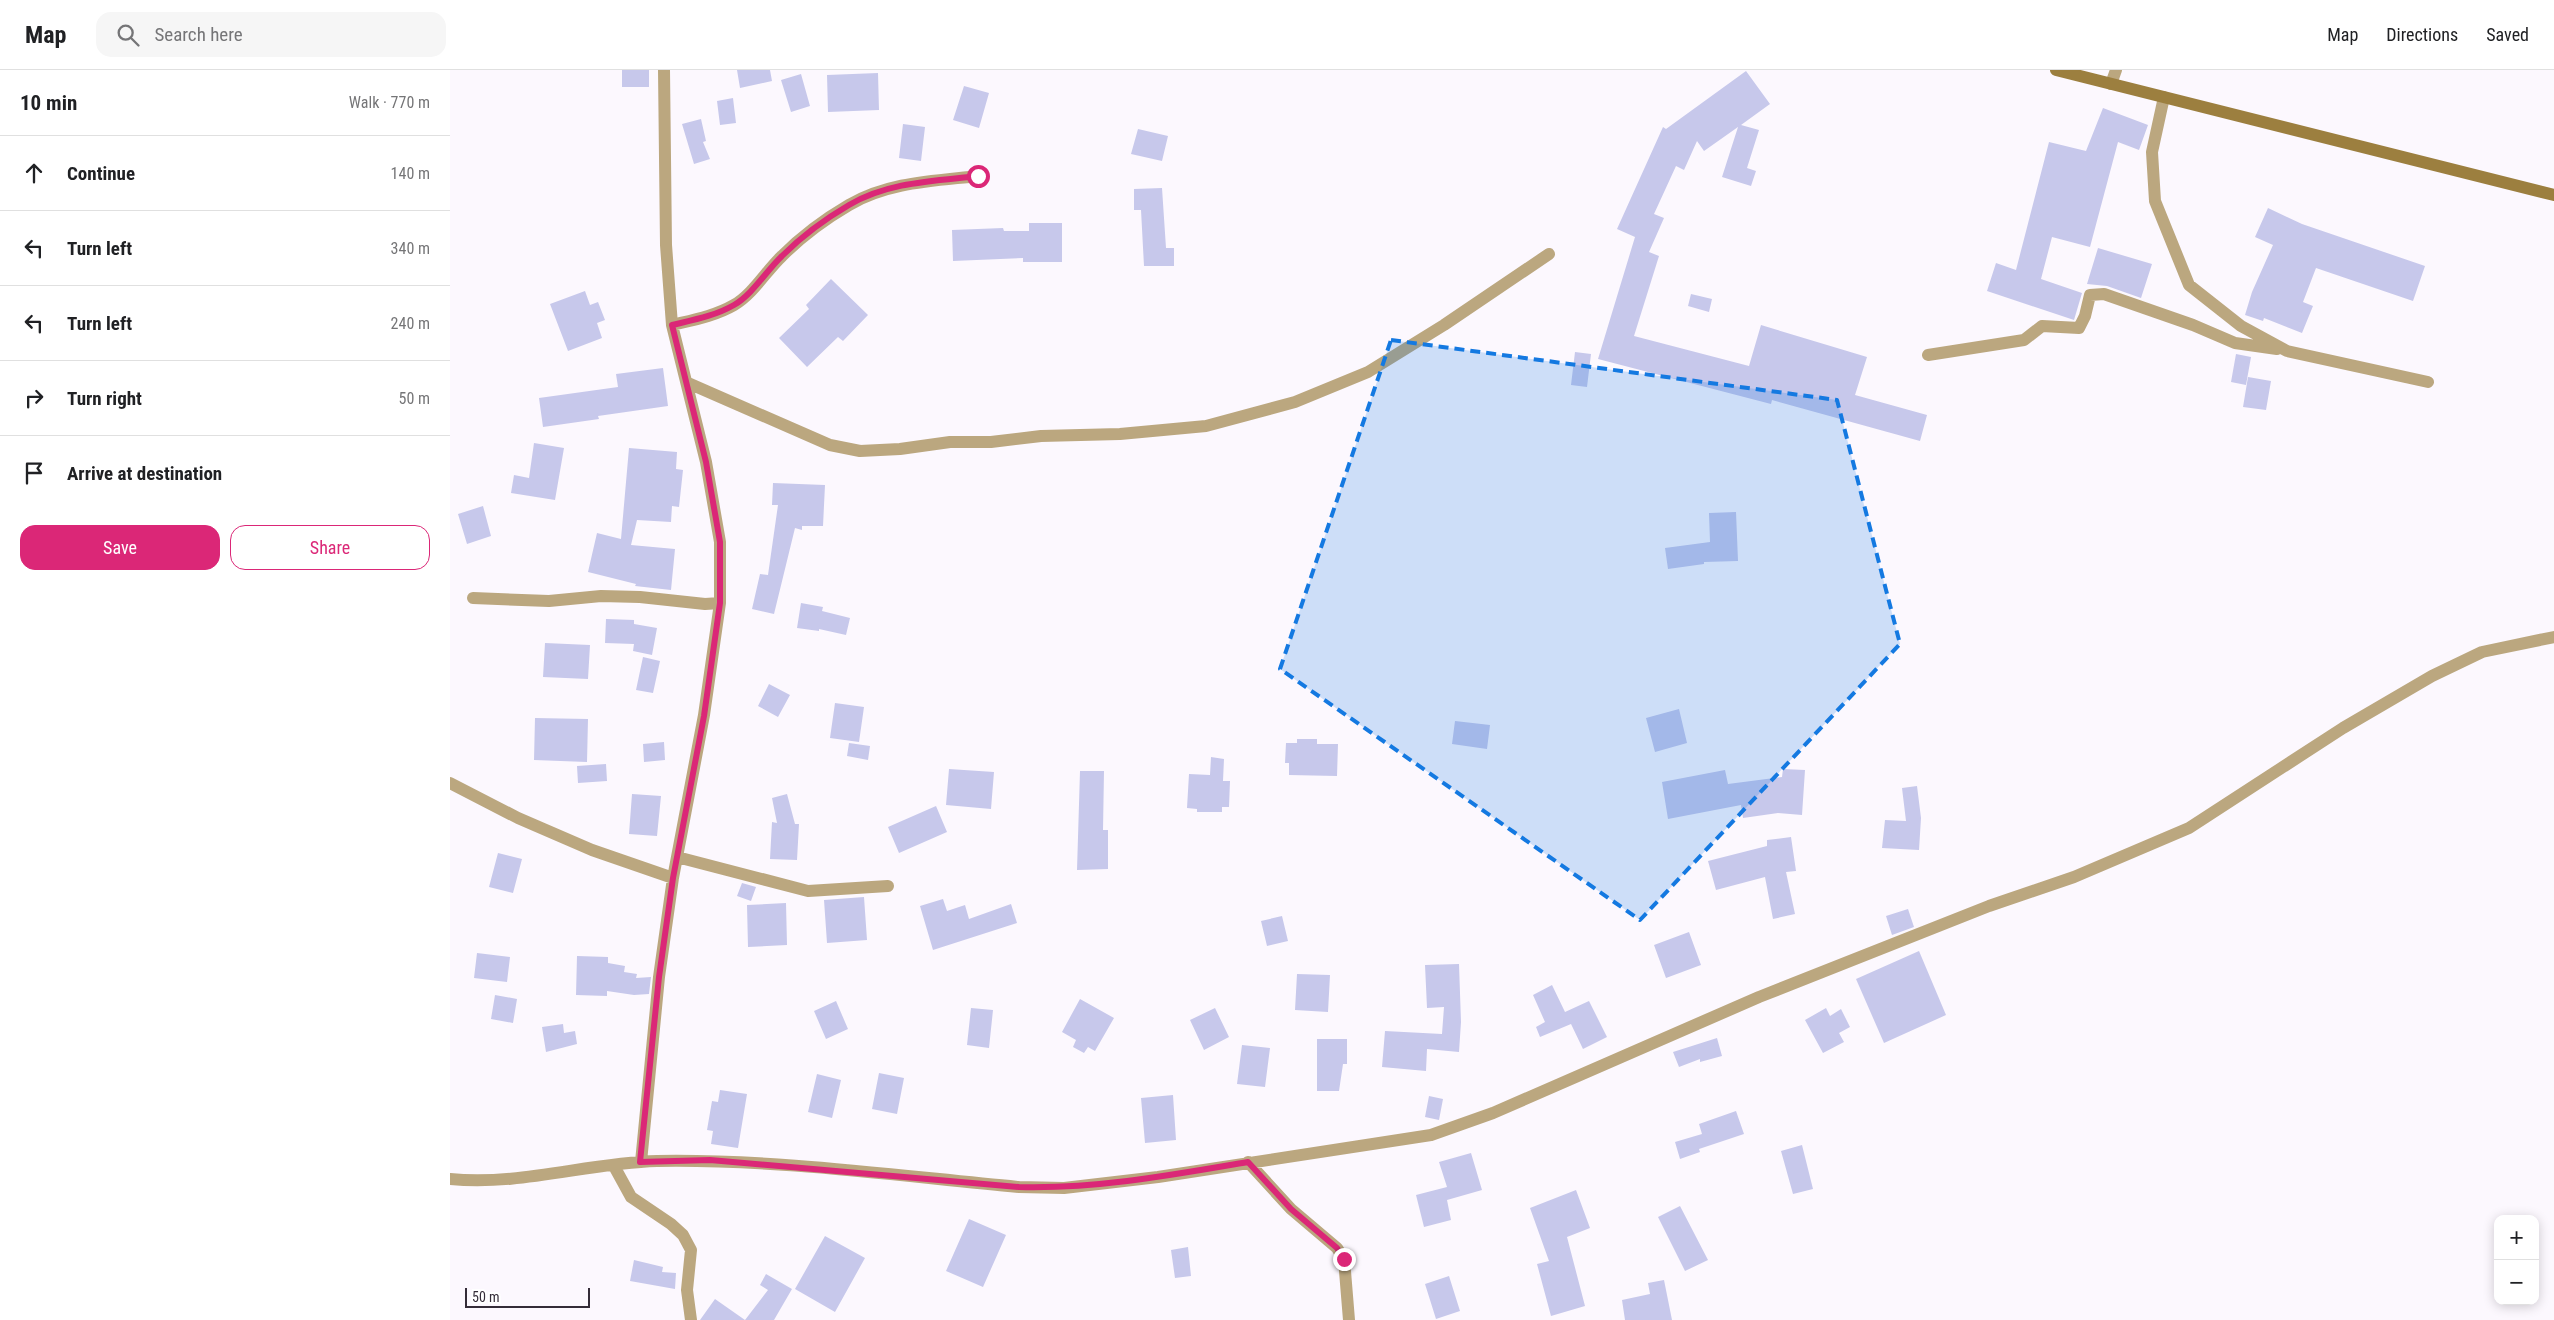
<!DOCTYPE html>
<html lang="en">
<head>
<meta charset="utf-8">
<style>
  body { margin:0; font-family:"Roboto Condensed",sans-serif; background:#f6f6f6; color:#202124 }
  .controls { position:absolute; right:15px; bottom:15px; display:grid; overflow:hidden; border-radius:10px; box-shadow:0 2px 12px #0003 }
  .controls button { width:45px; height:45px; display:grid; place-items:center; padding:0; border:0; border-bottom:1px solid #e0e0e0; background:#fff; color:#202124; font:25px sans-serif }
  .scale { position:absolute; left:15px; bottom:12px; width:125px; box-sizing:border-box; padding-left:5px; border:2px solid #342c38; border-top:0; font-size:14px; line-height:18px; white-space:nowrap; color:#342c38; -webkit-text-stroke:4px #fff; paint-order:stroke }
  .stop { position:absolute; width:15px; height:15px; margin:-11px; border:4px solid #db2777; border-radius:50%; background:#fff }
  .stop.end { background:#db2777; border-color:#fff; box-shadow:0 1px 5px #0008 }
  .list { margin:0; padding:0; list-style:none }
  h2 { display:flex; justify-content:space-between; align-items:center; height:65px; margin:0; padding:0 20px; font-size:21px }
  h2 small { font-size:16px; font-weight:400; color:#757577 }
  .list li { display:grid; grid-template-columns:32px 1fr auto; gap:15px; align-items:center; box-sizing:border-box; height:75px; padding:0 20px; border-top:1px solid #e0e0e0 }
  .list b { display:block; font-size:19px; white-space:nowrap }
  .list em { font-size:16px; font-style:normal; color:#757577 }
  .actions { display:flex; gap:10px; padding:15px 20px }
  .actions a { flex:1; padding:11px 0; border:1px solid #db2777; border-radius:15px; text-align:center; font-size:18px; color:#db2777 }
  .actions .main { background:#db2777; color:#fff }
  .icon { flex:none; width:28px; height:28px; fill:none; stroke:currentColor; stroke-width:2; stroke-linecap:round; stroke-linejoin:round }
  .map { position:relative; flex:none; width:2104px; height:1250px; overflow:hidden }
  header { display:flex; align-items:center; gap:30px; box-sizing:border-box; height:70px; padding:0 25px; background:#fff; border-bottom:1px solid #e0e0e0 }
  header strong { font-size:24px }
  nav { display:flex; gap:28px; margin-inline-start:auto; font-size:18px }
  .search { width:350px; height:45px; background:#f6f6f6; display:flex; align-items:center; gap:12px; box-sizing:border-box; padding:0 18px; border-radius:15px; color:#757577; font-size:19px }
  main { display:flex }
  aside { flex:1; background:#fff }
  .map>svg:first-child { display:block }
</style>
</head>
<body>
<header>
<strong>Map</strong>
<div class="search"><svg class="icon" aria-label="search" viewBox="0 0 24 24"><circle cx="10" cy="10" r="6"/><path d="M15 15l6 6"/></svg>Search here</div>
<nav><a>Map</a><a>Directions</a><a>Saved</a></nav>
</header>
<main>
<aside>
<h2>10 min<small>Walk · 770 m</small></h2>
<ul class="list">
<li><svg class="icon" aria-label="ahead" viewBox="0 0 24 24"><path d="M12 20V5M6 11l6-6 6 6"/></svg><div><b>Continue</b></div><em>140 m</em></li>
<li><svg class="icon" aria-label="left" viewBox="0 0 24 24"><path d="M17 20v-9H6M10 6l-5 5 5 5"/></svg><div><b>Turn left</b></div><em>340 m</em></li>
<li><svg class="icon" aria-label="left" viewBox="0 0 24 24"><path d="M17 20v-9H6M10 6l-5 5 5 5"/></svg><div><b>Turn left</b></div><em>240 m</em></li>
<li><svg class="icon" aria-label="right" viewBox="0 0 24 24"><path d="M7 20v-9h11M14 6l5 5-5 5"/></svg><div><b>Turn right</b></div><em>50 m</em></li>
<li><svg class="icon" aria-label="arrive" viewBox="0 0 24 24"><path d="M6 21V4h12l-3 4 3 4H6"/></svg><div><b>Arrive at destination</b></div></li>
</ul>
<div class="actions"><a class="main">Save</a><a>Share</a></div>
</aside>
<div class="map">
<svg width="2104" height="1250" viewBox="0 0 2104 1250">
  <rect width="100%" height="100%" fill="#fcf8fe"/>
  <path fill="#c7c8eb" d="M172,0H199V17H172Z
    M287,0H320L322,11L290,18Z
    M1296,1L1320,34L1291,55L1309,60L1297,98L1306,101L1301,116L1272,107L1288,57L1254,81L1247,71L1234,100L1226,96L1204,144L1214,148L1199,182L1209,186L1184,266L1299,296L1311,255L1417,287L1405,325L1477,345L1470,371L1322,330L1321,334L1148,289L1185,167L1167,159L1213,57L1216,59Z
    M428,3L429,40L378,42L377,5Z
    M351,4L360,36L341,42L331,10Z
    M514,16L539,23L529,58L503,50Z
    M283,28L286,53L270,55L267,31Z
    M1653,38L1698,55L1689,80L1668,72L1640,177L1602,167L1591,209L1632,223L1624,250L1537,221L1546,193L1566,200L1599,72L1636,81Z
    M251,49L256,71L253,72L260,89L244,94L232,54Z
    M453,54L475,57L471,91L449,88Z
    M688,59L718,66L712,91L681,84Z
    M712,118L716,178H724V196H694L691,140H684V119Z
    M1818,138L1852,154L1975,196L1963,231L1866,198L1853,232L1863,236L1852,263L1814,248L1813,251L1795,245L1802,222L1823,175L1805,167Z
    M579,153H612V192H573V188L503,191L502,160L553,158L554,161H579Z
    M1648,178L1702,194L1691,228L1657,216L1637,214Z
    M381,209L418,245L393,271L388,267L357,297L329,268L359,239L356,235Z
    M135,221L140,235L148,232L155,250L147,253L152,268L118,281L100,234Z
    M1241,224L1262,229L1259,242L1238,236Z
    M1125,282L1141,284L1137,317L1121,315Z
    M1786,284L1801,287L1796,315L1781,312Z
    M213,298L218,336L148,346L149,349L93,357L89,328L168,317L166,304Z
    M1798,307L1821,311L1816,340L1793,337Z
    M84,373L114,378L105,430L61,423L64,405L79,408Z
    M179,378L227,382L226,399L233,400L229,437L222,436L221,452L187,450L181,475L225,479L221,520L185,516L186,514L138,502L147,463L171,469Z
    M323,413L375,415L373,456H352V460L345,458L324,544L302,539L310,504L318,505L328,435H322Z
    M33,436L41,466L17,474L8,444Z
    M1286,442L1288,491L1254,492V494L1218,499L1215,478L1260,472L1259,443Z
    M351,533L373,537L372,541L400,548L396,565L369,559V561L347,558Z
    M156,549L184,550V554L207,558L202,585L183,581L184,574L155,573Z
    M95,573L140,575L138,609L93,607Z
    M193,587L210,591L203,623L186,620Z
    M319,614L340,625L328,647L308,636Z
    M385,633L414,637L409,672L380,668Z
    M1229,639L1237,673L1205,682L1196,648Z
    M85,648L138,649L137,692L84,690Z
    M1005,651L1040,655L1037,679L1002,674Z
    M847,669H867V674H888L887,706L839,705V693H835L836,673H847Z
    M214,672L215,690L194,692L193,674Z
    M399,673L420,676L418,690L397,686Z
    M761,687L774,689L773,711H780L779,737H772V742H747V739L737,738L739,704L760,705Z
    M156,694L157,711L128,713L127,696Z
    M499,699L544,702L541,739L496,735Z
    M1333,699L1355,700L1352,745L1328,743L1293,748L1291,735L1218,749L1212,712L1275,700L1278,714L1332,707Z
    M630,701H654L653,760H658V799L627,800Z
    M1467,716L1471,748L1469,780L1432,778L1435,750L1456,751L1452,718Z
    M182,724L211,726L207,766L179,764Z
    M337,724L345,754H349L347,790L320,789L322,752L327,753L322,728Z
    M486,736L497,762L449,783L438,757Z
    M1341,767L1346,801L1336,802L1345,844L1323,849L1315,807L1266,820L1258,791L1317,776V770Z
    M48,783L72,789L63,823L39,817Z
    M292,813L306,817L301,831L287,826Z
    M414,827L417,870L377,873L374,830Z
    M493,829L497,841L515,835L519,849L561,834L567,853L483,880L470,836Z
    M336,833L337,875L298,877L297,835Z
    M1458,839L1464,857L1442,865L1436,846Z
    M832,846L838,871L817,876L811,851Z
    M1239,862L1251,895L1216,908L1204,875Z
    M1469,881L1496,945L1434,973L1406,909Z
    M27,883L60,887L57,912L24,908Z
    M127,886L158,887V893L175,896L174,902L187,904L186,908L201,907L199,924L184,925L157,921V926L126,925Z
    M1009,894L1011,952L1009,982L977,979L976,1001L932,997L935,961L992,964L994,937L977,938L975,895Z
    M847,904L880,905L878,942L845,940Z
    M1102,915L1115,942L1139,931L1157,967L1133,979L1121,954L1090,967L1086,957L1095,952L1083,925Z
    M45,925L67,929L63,953L41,949Z
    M630,929L664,948L645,981L638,977L634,983L623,977L626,970L612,962Z
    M386,931L398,959L376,969L364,941Z
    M521,938L543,940L539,978L517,975Z
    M765,938L779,967L754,980L740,950Z
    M1376,938L1380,946L1391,939L1400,957L1389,963L1394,972L1373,983L1355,950Z
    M113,954L114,963L125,961L127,974L96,982L92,957Z
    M1267,968L1272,986L1250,992V989L1229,997L1223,982Z
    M867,969H897V994H893L889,1021H867Z
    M792,975L820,978L815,1017L787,1014Z
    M429,1003L454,1008L447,1044L422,1039Z
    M367,1004L391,1010L382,1048L358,1042Z
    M270,1020L297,1024L288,1078L261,1074L263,1061L257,1060L262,1031L268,1032Z
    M723,1025L726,1070L695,1073L691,1028Z
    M979,1026L993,1029L989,1050L975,1047Z
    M1286,1041L1294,1064L1249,1079L1250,1082L1230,1089L1225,1072L1252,1064L1249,1054Z
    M1352,1075L1363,1119L1343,1124L1331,1081Z
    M1021,1083L1032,1120L997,1130L1001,1150L974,1157L966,1125L997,1117L989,1092Z
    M1126,1120L1140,1158L1117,1167L1135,1236L1101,1246L1087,1194L1099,1191L1080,1138Z
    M1230,1136L1258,1190L1235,1201L1208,1147Z
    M519,1149L556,1165L533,1217L496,1201Z
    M375,1166L415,1188L385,1242L345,1219Z
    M738,1177L741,1206L725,1208L721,1180Z
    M184,1190L213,1197L212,1202L226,1203L225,1219L180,1211Z
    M316,1204L342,1219L324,1250H250L265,1229L295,1250L318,1220L310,1215Z
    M999,1206L1010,1241L986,1249L975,1214Z
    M1214,1210L1222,1250H1175L1172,1230L1200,1224L1198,1213Z"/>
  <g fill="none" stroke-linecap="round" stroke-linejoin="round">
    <path stroke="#bba77f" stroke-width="12" d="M1661,14L1666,0
      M1714,27L1702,82L1705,131L1739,215L1791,256L1837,281L1978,312
      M222,255C243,250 265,246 284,235C303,224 316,201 332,186C351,167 375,149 399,135C438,112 484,111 528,106
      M1478,285L1574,270L1592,256L1629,258L1635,246L1640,225L1654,224L1743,255L1785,273L1827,279
      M238,313L380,375L410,381L450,379L500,372H541L591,366L670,364L756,356L845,332L918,302L994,255L1099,184
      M23,528L99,531L151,526L190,527L255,534L270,533
      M0,713L68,748L142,780L223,808
      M227,787L358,821L438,816
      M191,1092L209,907L223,808L254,645L270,533V472L256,392L222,255L216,175L214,0
      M798,1092L841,1139L887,1178L894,1189L899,1250
      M164,1096L181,1127L221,1154L233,1165L241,1180L237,1220L241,1250
      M0,1109C70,1116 137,1093 207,1091C327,1089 449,1106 569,1117L614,1118L708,1107L981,1065L1043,1043L1309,927L1539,836L1624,807L1739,758L1893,658L1982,606L2032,582L2104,567"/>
    <path stroke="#9c7f3f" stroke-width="12" d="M1606,0L2104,125"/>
  </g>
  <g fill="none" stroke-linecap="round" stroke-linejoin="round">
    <path stroke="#db2777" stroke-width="6" d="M528,106C484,111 438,112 399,135C375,149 351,167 332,186C316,201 303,224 284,235C265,246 243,250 222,255L256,392L270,472V533L254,646L223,808L209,907L190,1092L260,1090L569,1117C646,1119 722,1105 798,1092L841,1139L887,1178L894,1189"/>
  </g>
  <path fill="#1479e1" fill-opacity="0.2" stroke="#1479e1" stroke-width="4" stroke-dasharray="10 6" stroke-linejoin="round" d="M941,270L1387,330L1450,574L1190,850L830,599Z"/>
</svg>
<div class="controls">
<button>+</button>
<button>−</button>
</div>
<div class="scale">50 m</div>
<div class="stop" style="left:528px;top:106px"></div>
<div class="stop end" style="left:894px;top:1189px"></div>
</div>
</main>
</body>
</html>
